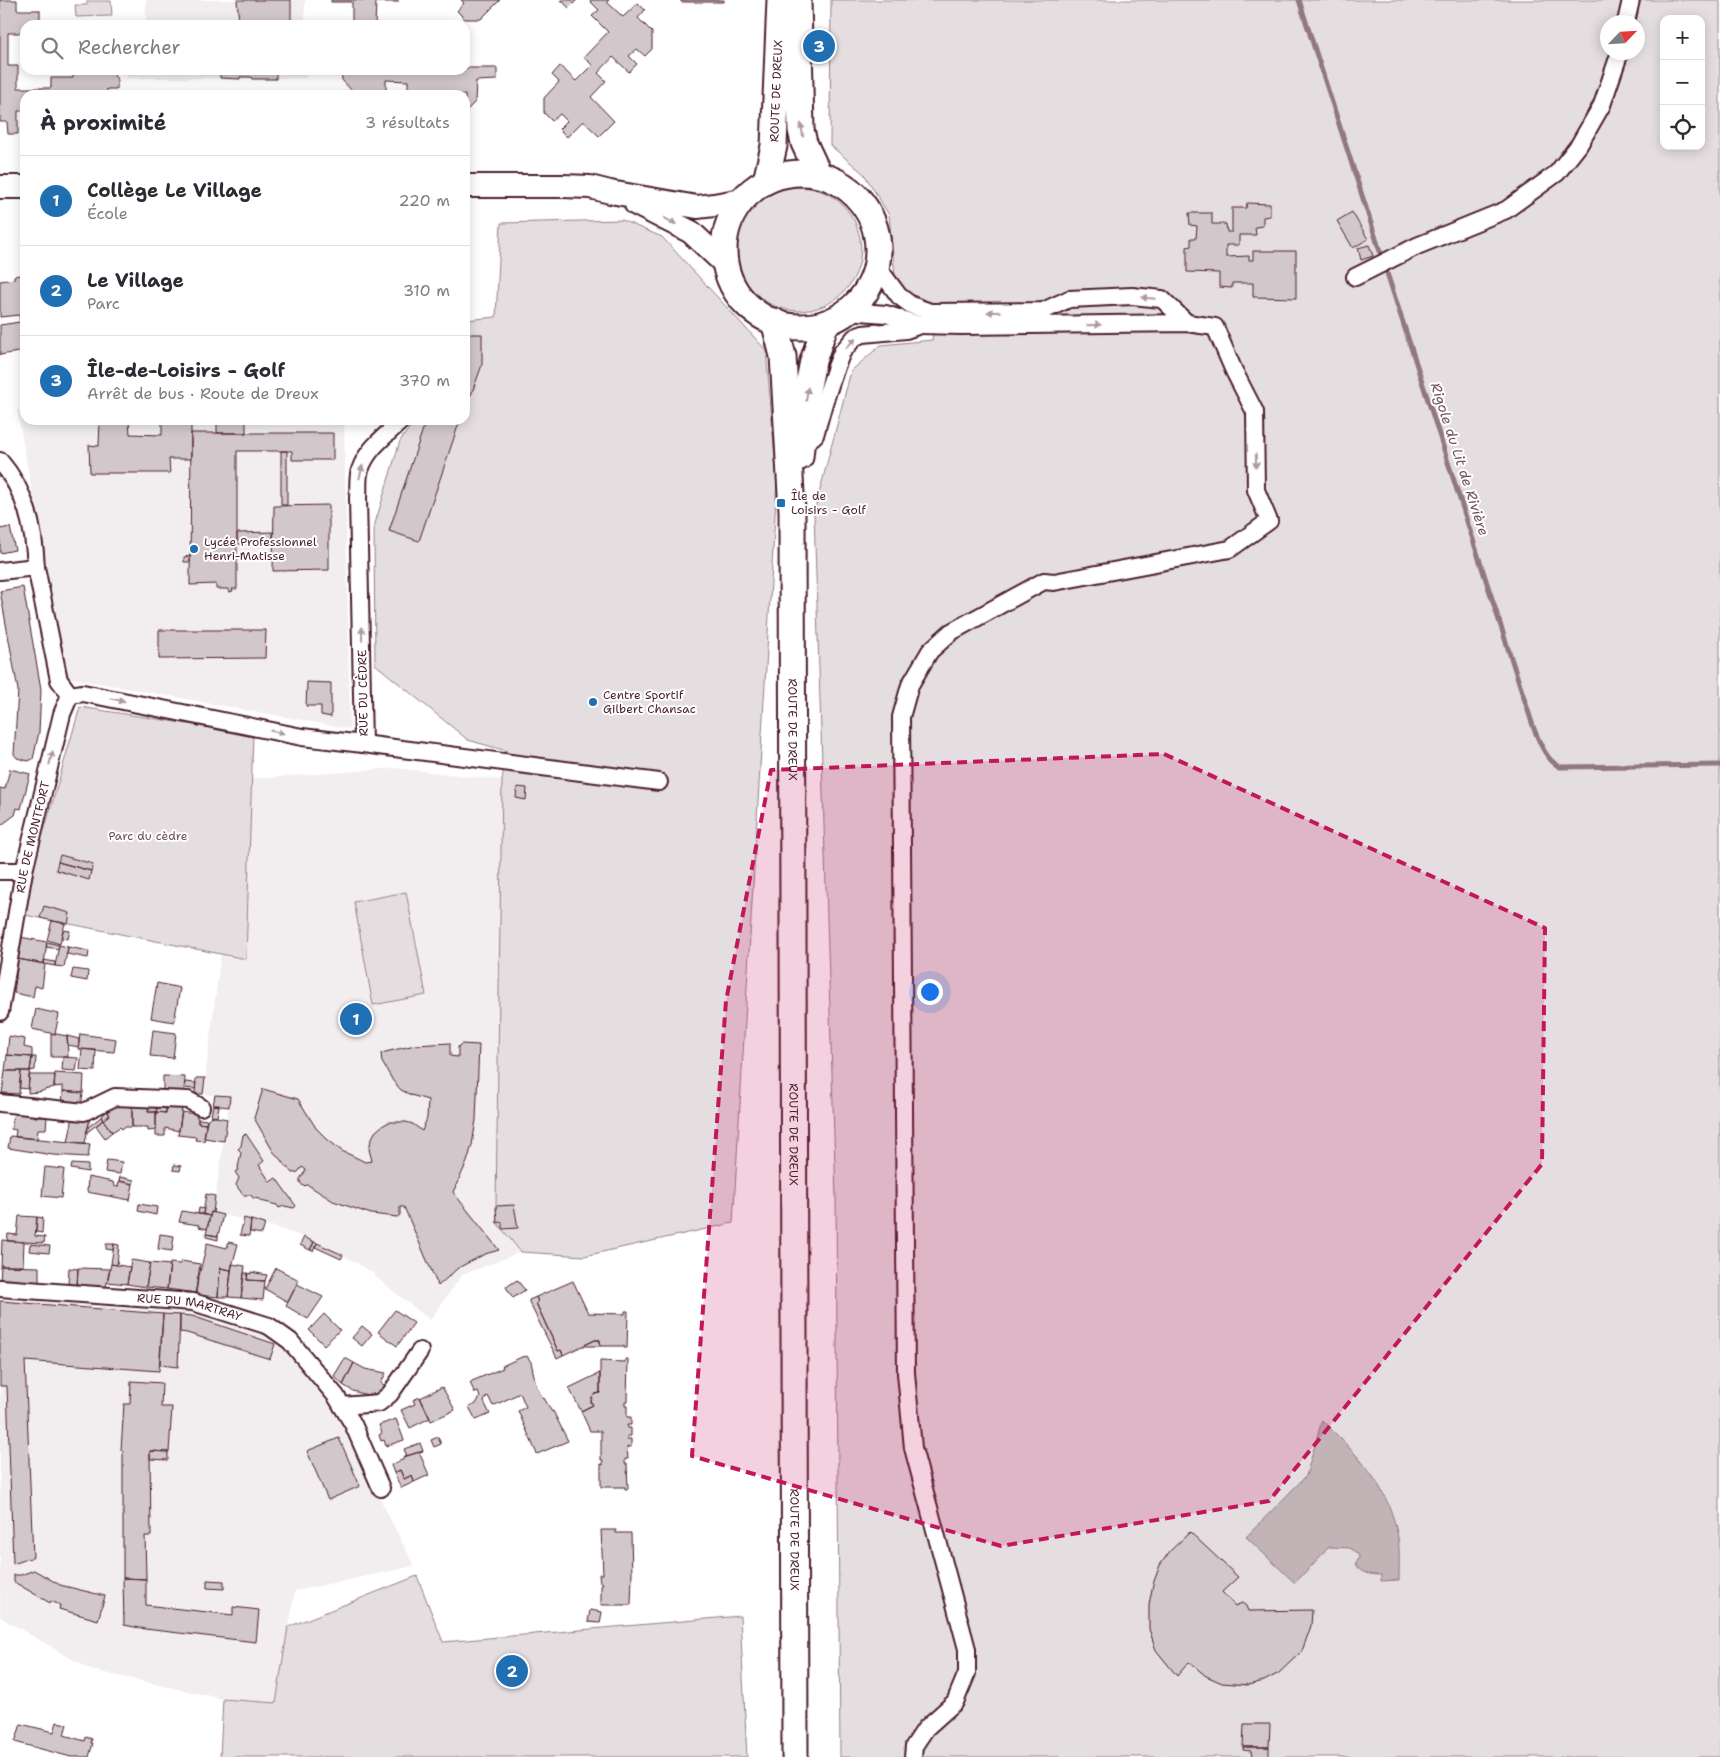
<!DOCTYPE html>
<html lang="fr">
<head>
<meta charset="utf-8">
<style>
  body { margin:0; font-family:"Shantell Sans",sans-serif; background:#f7f7f7; color:#2b2b33 }
  .controls { position:absolute; right:15px; top:15px; display:grid; overflow:hidden; border-radius:10px; box-shadow:0 2px 12px #0003 }
  .controls button { width:45px; height:45px; display:grid; place-items:center; padding:0; border:0; border-bottom:1px solid #e1e1e2; background:#fff; color:#2b2b33; font:25px sans-serif }
  .compass { position:absolute; left:1600px; top:15px; width:45px; height:45px; border-radius:50%; background:#fff; box-shadow:0 2px 12px #0003; rotate:65deg }
  .you { position:absolute; left:929px; top:991px; width:18px; height:18px; margin:-12px; border:4px solid #fff; border-radius:50%; background:#1a73e8; box-shadow:0 0 0 8px #1a73e833 }
  .badge { display:grid; place-items:center; width:32px; height:32px; border-radius:50%; background:#1f6fb2; color:#fff; font-size:16px; font-weight:700 }
  .pin { position:absolute; translate:-50% -50%; border:2px solid #fff; box-shadow:0 1px 5px #0006 }
  .list { margin:0; padding:0; list-style:none }
  h2 { display:flex; justify-content:space-between; align-items:center; height:65px; margin:0; padding:0 20px; font-size:21px }
  h2 small { font-size:16px; font-weight:400; color:#7c7c81 }
  .list li { display:grid; grid-template-columns:32px 1fr auto; gap:15px; align-items:center; box-sizing:border-box; height:90px; padding:0 20px; border-top:1px solid #e1e1e2 }
  .list b { display:block; font-size:19px; white-space:nowrap }
  .list p { margin:0; font-size:16px; white-space:nowrap; color:#7c7c81 }
  .list em { font-size:16px; font-style:normal; color:#7c7c81 }
  .icon { flex:none; width:28px; height:28px; fill:none; stroke:currentColor; stroke-width:2; stroke-linecap:round; stroke-linejoin:round }
  .map { position:relative; flex:none; width:1720px; height:1757px; overflow:hidden }
  .search { position:absolute; background:#fff; box-shadow:0 2px 12px #0003; left:20px; top:20px; width:450px; height:55px; display:flex; align-items:center; gap:12px; box-sizing:border-box; padding:0 18px; border-radius:15px; color:#7c7c81; font-size:19px }
  .panel { position:absolute; background:#fff; box-shadow:0 2px 12px #0003; left:20px; top:90px; width:450px; height:335px; border-radius:15px }
  .map>svg:first-child { display:block }
</style>
</head>
<body>
<div class="map">
<svg width="1720" height="1757" viewBox="0 0 1720 1757">
  <rect width="100%" height="100%" fill="#fff"/>
  <filter id="ink" filterUnits="userSpaceOnUse"><feTurbulence type="fractalNoise" baseFrequency=".02" numOctaves="2"/><feDisplacementMap in="SourceGraphic" scale="10" xChannelSelector="R" yChannelSelector="G"/><feConvolveMatrix kernelMatrix="1 2 1 2 8 2 1 2 1" color-interpolation-filters="sRGB"/></filter>
  <g filter="url(#ink)">
    <path fill="#f2eeef" d="M146,0H305V25H144L146,18Z
      M127,70H306V78H127Z
      M17,410H25V420H344L350,729L66,677Z
      M395,768L502,780L496,1206L497,1223L521,1252L462,1275L430,1320L374,1276L375,1274L343,1255L304,1237L265,1224L213,1213L230,1097L203,1094L221,953L246,958L251,779Z
      M0,1296L192,1309L270,1335L283,1346L330,1399L414,1566L295,1591L276,1703L223,1699L91,1670L0,1617Z"/>
    <path fill="#e5dee0" stroke="#987e86" fill-rule="evenodd" d="M831,0H1720V1757H840L836,1198L814,513L851,371L881,345L932,340L937,307L896,286L889,215L864,174L830,145ZM1664,19H1701V146H1664ZM1608,22H1638V52H1608Z
      M87,1H111L112,16L76,17L75,5H87Z
      M737 249a62 62 0 1 1 124 0a62 62 0 1 1-124 0Z
      M622,220L662,237L766,350L777,481L733,1223L584,1256L521,1252L497,1223L496,1206L502,780L507,751L468,740L375,664L374,527L400,441L415,420H465V320L496,317L501,223Z
      M80,707L253,734L246,959L20,914Z
      M406,892L426,995L373,1005L354,902Z
      M417,1576L443,1642L740,1616L747,1757H220L223,1699L276,1703L288,1627Z"/>
    <path fill="#c1b3b6" stroke="#91787e" d="M1322,1420C1359,1457 1388,1484 1398,1537C1400,1551 1399,1566 1399,1580L1381,1581V1575C1371,1575 1359,1574 1356,1563L1359,1558L1358,1554L1350,1548L1329,1547L1295,1583L1246,1537L1306,1476Z"/>
    <g fill="none" stroke-linecap="round" stroke-linejoin="round">
      <path stroke="#91787e" stroke-width="5" d="M1299,0L1534,729C1540,743 1546,760 1560,767L1720,765"/>
    </g>
    <path fill="#d2c7cb" stroke="#4a1f2b" d="M0,0H17V10H40V25H25V33H8V66H18V88H51V78H73V70H110L117,79V89H107V95H25V111H18V134H8L7,122H0Z
      M237,0H291V25H219V22H239Z
      M331,0H398V2H376L375,25H364L352,24V2H331Z
      M461,0H500L481,19H465L457,11L464,3Z
      M561,0H577L569,8Z
      M589,0H609L607,2L623,17L638,3L645,10L638,18L652,32V49L645,56L637,49L629,56L637,64L629,72L613,57L598,73L606,81L591,97L614,121L599,136L583,121L567,137L559,129L567,121L560,114L552,121L544,113V98L559,82L552,75L560,66L576,81L592,65L584,57L608,32L592,16L599,10Z
      M681,0H724V2H681Z
      M465,68H497V80L476,81L475,102L465,112V95H408V81L386,80V95H368L365,91L353,92L342,80L341,70H465Z
      M220,70H295V72H276V79H252L251,77H240V79L220,78Z
      M1247,203L1270,204V216L1263,217V226L1255,227L1256,235H1239V245H1226V257L1249,256V260H1253V251H1296V298L1253,297V283H1232V288L1219,287V273L1187,272V247L1191,246V238H1196L1197,226L1190,225L1189,213H1212V224H1226L1227,232H1232V208H1246Z
      M1352,212L1368,239L1353,248L1337,221Z
      M1369,245L1373,256L1361,260L1358,248Z
      M25,274V340H24L25,351L0,355V325L20,322L19,315L0,317V281L14,279V276Z
      M465,334H482V365L471,395L465,393Z
      M100,420H129L130,434L162,435V420H191V459H169L170,473H90L89,445L99,446Z
      M217,420H246V433H217Z
      M426,420H460L419,541L389,531Z
      M191,433H333V460H292V451H237V589H232L233,591L229,592V589H216V584L190,585Z
      M281,451H287V505H281Z
      M329,505V570L273,571L274,506Z
      M10,527L15,550L0,553V529Z
      M273,532V543L237,544V533Z
      M190,556V562H184V557Z
      M23,587L41,689L39,732L33,759L28,761L17,758L14,754L18,690L0,591Z
      M159,630H266L265,658L159,659Z
      M307,682L331,683V717L321,715V706H306Z
      M10,769L30,774L21,809L17,808L15,815L0,826V788L5,789Z
      M517,787L527,788L526,800L516,798Z
      M60,855L93,864L91,871L58,862Z
      M58,862L91,871L89,880L56,870Z
      M44,906L70,913L68,924L40,918Z
      M52,921L65,923L60,944L47,940Z
      M63,930L70,931L68,939L61,938Z
      M20,937L47,942L44,964L18,959Z
      M47,942L59,945L58,949L46,947Z
      M59,945L68,947L64,967L55,966Z
      M68,947L89,951L88,958L67,954Z
      M18,959L45,964L42,988L35,986L33,997L14,993Z
      M44,960L55,962V966L44,964Z
      M73,969L88,971L87,981L71,978Z
      M157,983L180,988L174,1022L151,1018Z
      M36,1009L59,1014L55,1034L32,1029Z
      M153,1030L176,1033L173,1058L150,1056Z
      M51,1033L67,1036L68,1057H51Z
      M80,1034L116,1039L114,1052L78,1049Z
      M9,1036L25,1039L24,1047L32,1049V1057L7,1055Z
      M67,1036L79,1039V1047L68,1045Z
      M450,1043V1056L458,1057V1047L461,1044L479,1045L476,1120L472,1145L467,1162L453,1192L499,1250L485,1254L458,1268L438,1286L404,1207H400V1215L397,1217L371,1214L333,1201L308,1185L303,1186L300,1182V1179L306,1170L302,1167L298,1172L292,1173L273,1151L254,1118L263,1089L298,1099L316,1128L327,1139L342,1151L357,1158L365,1162L372,1161L369,1149L371,1140L375,1132L382,1126L389,1122H406L413,1124L422,1131L427,1118L428,1100L411,1095L401,1090L393,1081L382,1062L381,1053L415,1045Z
      M82,1049L96,1050L95,1071L80,1070Z
      M7,1055L32,1057L30,1071H5Z
      M32,1057H36L35,1070L30,1071Z
      M63,1057L78,1058L76,1071L62,1070Z
      M5,1071H21L19,1094L2,1093Z
      M21,1071H30L28,1089L19,1088Z
      M55,1073L84,1075L83,1093L63,1091V1086L54,1087Z
      M29,1075H55L54,1087L39,1092L28,1093Z
      M163,1076L185,1077L184,1094L163,1093Z
      M196,1078H205L203,1094H195Z
      M185,1082L196,1083L195,1089L184,1088Z
      M63,1091L83,1093L81,1107L62,1106Z
      M215,1095L230,1096L229,1107L213,1105Z
      M117,1104H132V1127H124L122,1129L120,1127L112,1132L103,1120L110,1115L107,1111Z
      M132,1104L149,1105L148,1112H156V1130L148,1131V1127H132Z
      M166,1105L182,1108L179,1131L165,1128V1136H156V1112L166,1113Z
      M213,1105H219L217,1117L211,1116Z
      M149,1107L157,1108L156,1112H148Z
      M157,1108H166V1113L156,1112Z
      M107,1111L110,1115L103,1120L101,1117Z
      M182,1112L195,1114L198,1119V1123L206,1124L204,1141L195,1140L196,1137L178,1135Z
      M14,1113L35,1116V1117H47L46,1129H38L37,1139L15,1137L16,1130L11,1129Z
      M211,1116L227,1119L224,1141L204,1138L207,1120Z
      M73,1117H90L85,1143L68,1142Z
      M101,1117L103,1120L86,1133L88,1127Z
      M198,1119L207,1120L206,1124L198,1123Z
      M103,1120L112,1132L105,1138L96,1126Z
      M246,1134L264,1161L259,1165L270,1182L276,1178L296,1206L294,1208L284,1206L279,1208L277,1205L261,1201L259,1199L253,1198L251,1195H243L236,1185L239,1178L235,1172L239,1170L238,1168L241,1152L238,1149L241,1146L243,1135Z
      M10,1136L90,1144L88,1157L53,1155L8,1148Z
      M107,1160L122,1162L120,1174L105,1172Z
      M72,1164L88,1165V1172L71,1169Z
      M174,1165L181,1166L180,1171L173,1170Z
      M45,1167L64,1169L61,1198L42,1196Z
      M88,1177L113,1182L114,1186L118,1187L119,1181L133,1184L130,1200L87,1192Z
      M120,1177L134,1180L133,1184L119,1181Z
      M206,1194L215,1196L213,1213L211,1212L210,1216L203,1214Z
      M139,1204L157,1207L156,1215L138,1211Z
      M514,1205L518,1228L502,1229V1222L497,1223L496,1206Z
      M199,1208L204,1209L203,1214H198Z
      M182,1211L210,1216L207,1229L199,1227V1225L179,1222Z
      M211,1212L223,1215L218,1236L206,1234Z
      M19,1216L37,1217L35,1236L45,1237L44,1243L7,1241L8,1234L17,1235Z
      M37,1217L43,1218L42,1233L36,1232Z
      M244,1218L251,1220L249,1236L240,1235Z
      M251,1220L265,1224L262,1234L250,1232Z
      M160,1234L174,1236L172,1251L158,1249Z
      M206,1234L218,1236V1240L206,1237Z
      M304,1237L314,1242L310,1250L300,1245Z
      M2,1240L24,1242L23,1266H1Z
      M228,1242L238,1244L231,1270L220,1268L218,1297L195,1295L198,1276H199L207,1243L227,1248Z
      M314,1242L317,1243L313,1251L310,1250Z
      M317,1243L343,1255L341,1259L315,1247Z
      M30,1244L50,1246L49,1253L29,1251Z
      M106,1244H114L113,1250L106,1249Z
      M114,1244L119,1245L117,1265L111,1264Z
      M131,1260L150,1263L146,1287L127,1284Z
      M181,1261L200,1264L196,1293L167,1289L170,1263L180,1264Z
      M150,1263L170,1265L167,1289L146,1287Z
      M111,1264L130,1267L127,1284L107,1282Z
      M232,1264L245,1266L241,1298L228,1297Z
      M1,1266L39,1267V1284L0,1282Z
      M69,1268L78,1269L77,1285L68,1284Z
      M78,1268L110,1269L106,1287L77,1286Z
      M220,1268L231,1270L228,1297H218Z
      M276,1268L299,1280L288,1302L265,1289Z
      M251,1272L267,1275L265,1281L247,1280L248,1273L251,1274Z
      M244,1273H248L247,1280L265,1281L263,1300L241,1298Z
      M517,1280L525,1290L513,1298L506,1287Z
      M573,1281L588,1313L625,1314V1311H628L627,1348H624V1346H600V1340H595L563,1355L561,1350L558,1351L536,1303L538,1302L536,1297Z
      M297,1284L323,1297L308,1319L286,1306Z
      M536,1297L538,1302L536,1303L558,1351L561,1350L563,1355L557,1358L529,1302V1300Z
      M0,1301L163,1314L159,1371L25,1361L33,1557L13,1564L7,1386H0Z
      M395,1310L414,1323L397,1346L378,1332Z
      M163,1314L180,1315L178,1367L160,1365Z
      M324,1314L340,1330L324,1345L309,1330Z
      M180,1315L192,1316L275,1344L270,1359L187,1333L180,1332Z
      M362,1326L372,1334L362,1346L352,1338Z
      M595,1340H600V1346H583Z
      M524,1356L525,1357L527,1356L531,1362L536,1385L543,1399L544,1398L552,1412L553,1411L568,1441L537,1454L518,1411L526,1407L520,1393L493,1406L488,1396L486,1397L484,1402L490,1414L476,1420L469,1407L476,1404L480,1397L478,1392L475,1393L470,1383L472,1381L503,1368L502,1366Z
      M345,1358L354,1363L343,1385L334,1376Z
      M625,1359H628L627,1401H625V1406H627V1417H631V1425H627L628,1428H631V1436H627V1439H631V1447H627L628,1459H625V1464H627L628,1489H625V1487H601V1464L603,1465V1460H601V1431H590L581,1411L593,1405L591,1402L592,1397L595,1394L600,1393V1361L625,1362Z
      M354,1363L365,1369L386,1373L381,1383L386,1386L378,1398L353,1391L343,1385Z
      M600,1373V1393L595,1394L592,1397L591,1402L593,1405L581,1411L569,1388Z
      M131,1381L162,1383L161,1407H172L169,1452L150,1451L151,1536H145L146,1579L123,1578V1451L121,1450L124,1404H130Z
      M442,1387L455,1410L431,1421L420,1398Z
      M420,1397L430,1418L410,1428L401,1410L415,1404L413,1400Z
      M396,1419L404,1440L386,1446L384,1440L381,1441L379,1435L382,1433L379,1425Z
      M438,1437L441,1444L434,1447L431,1440Z
      M339,1438L360,1486L328,1500L307,1451Z
      M420,1443L423,1451L407,1456L404,1449Z
      M150,1451L168,1452V1460L150,1459Z
      M419,1452L429,1475L414,1482L412,1475L404,1479L400,1470L394,1473L391,1465L404,1459L403,1457Z
      M400,1470L404,1479L412,1475L414,1482L401,1488L394,1473Z
      M601,1530H616V1533H631L632,1576L631,1605H601V1586L603,1583L600,1582L599,1574H603Z
      M1190,1532L1238,1577L1222,1592L1235,1606L1242,1603L1246,1606L1248,1611L1312,1610L1311,1626L1302,1651L1279,1673L1264,1681L1248,1685L1222,1683L1206,1676L1189,1662L1177,1676L1156,1650L1149,1629V1604L1153,1584L1160,1565L1170,1551Z
      M34,1570L60,1585L105,1596L98,1620L59,1609L60,1605L51,1601L50,1603L14,1582V1575H21Z
      M123,1578L146,1579V1605L233,1615V1607L259,1610L256,1642L145,1629L124,1625Z
      M207,1580L224,1581V1589L207,1588Z
      M590,1610L602,1612L600,1623L588,1622Z
      M57,1722L67,1724L64,1735L85,1741L86,1737L92,1739L91,1743H93L89,1757H71L15,1742L21,1724L54,1732Z
      M1244,1724H1270L1269,1747H1243Z
      M1243,1747H1269V1757H1252L1251,1751L1243,1750Z"/>
    <g fill="none" stroke-linecap="round" stroke-linejoin="round">
      <g stroke="#4a1f2b" stroke-width="20">
        <g id="street">
          <path d="M1626,22L1631,0"/>
          <path d="M876,265L899,296L911,305L930,312L1043,311L1069,299L1132,296L1162,299L1187,323"/>
          <path d="M1355,277L1417,246L1506,210L1557,173L1579,145L1602,105L1620,52"/>
          <path d="M848,311L886,314L920,325L961,326L1187,323L1215,327L1234,371L1255,412L1256,490L1269,521L1230,549L1054,582L1044,581L951,632L930,651L910,685L901,717L906,1373L913,1448L967,1649V1673L955,1702L926,1728L914,1746L913,1757"/>
          <path d="M801,447L815,435L824,403L836,367L842,352L849,344L855,337L863,334L906,330L920,325"/>
          <path d="M0,461C26,491 34,527 36,567"/>
          <path d="M0,571L36,567L59,680L70,695"/>
          <path d="M70,695L83,693L302,737L363,744L358,498C359,489 357,478 360,470C368,447 386,436 402,420"/>
          <path d="M363,744L659,782"/>
          <path d="M0,871H24"/>
          <path id="s1" d="M0,1012L24,871L62,714L70,695"/>
          <path d="M0,1103L84,1112L115,1097L188,1100L201,1107"/>
          <path id="s2" d="M0,1288L193,1302L269,1326L290,1341L336,1396L353,1424L381,1488"/>
          <path d="M342,1406L379,1403L390,1394L420,1351"/>
        </g>
      </g>
      <g stroke="#4a1f2b" stroke-width="26">
        <path id="secondary" d="M465,186H563L590,187L610,192L697,207L714,205L742,200
          M0,187H25
          M636,204L691,232L726,265"/>
      </g>
      <g stroke="#4a1f2b" stroke-width="29">
        <g id="primary">
          <path d="M798,0L801,130L804,143L819,175"/>
          <circle cx="801" cy="250" r="77"/>
          <path id="s3" d="M766,181L774,146L780,0"/>
          <path id="s4" d="M774,321L783,356L792,511L795,1757"/>
          <path d="M800,457L807,391L813,361L826,323"/>
        </g>
      </g>
      <use href="#street" stroke="#fff" stroke-width="16"/>
      <use href="#secondary" stroke="#fff" stroke-width="22"/>
      <use href="#primary" stroke="#fff" stroke-width="25"/>
    </g>
    <defs><path id="oneway-solid" d="M-6-.8H1V-3.2L6.5 0L1 3.2V.8H-6Z" transform="scale(1.25)"/></defs>
    <g fill="#ae9aa0">
      <use href="#oneway-solid" transform="translate(802 130) rotate(-99)"/>
      <use href="#oneway-solid" transform="translate(670 221) rotate(28)"/>
      <use href="#oneway-solid" transform="translate(1148 298) rotate(-175)"/>
      <use href="#oneway-solid" transform="translate(994 312) rotate(179)"/>
      <use href="#oneway-solid" transform="translate(1094 325) rotate(-1)"/>
      <use href="#oneway-solid" transform="translate(851 343) rotate(-46)"/>
      <use href="#oneway-solid" transform="translate(807 394) rotate(-82)"/>
      <use href="#oneway-solid" transform="translate(1256 461) rotate(89)"/>
      <use href="#oneway-solid" transform="translate(361 472) rotate(-76)"/>
      <use href="#oneway-solid" transform="translate(362 634) rotate(-91)"/>
      <use href="#oneway-solid" transform="translate(118 700) rotate(11)"/>
      <use href="#oneway-solid" transform="translate(277 732) rotate(12)"/>
      <use href="#oneway-solid" transform="translate(51 758) rotate(-76)"/>
    </g>
  </g>
  <path fill="#c2185b" fill-opacity="0.2" stroke="#c2185b" stroke-width="4" stroke-dasharray="10 6" stroke-linejoin="round" d="M1164,754L1545,928L1542,1164L1269,1501L1001,1546L692,1456L726,1001L771,770Z"/>
  <g fill="#1f6fb2" stroke="#fff" stroke-width="2">
    <rect x="776" y="498" width="10" height="10" rx="2.5"/>
    <circle cx="194" cy="549" r="5"/>
    <circle cx="593" cy="702" r="5"/>
  </g>
  <g text-anchor="middle" stroke-width="4" stroke-linejoin="round" paint-order="stroke">
    <g font-size="12" fill="#4a1f2b" stroke="#fff">
      <text dy="4" stroke="none"><textPath href="#s3" startOffset="91">ROUTE DE DREUX</textPath></text>
      <text transform="translate(363 693) rotate(-91)" y="4">RUE DU CÈDRE</text>
      <text dy="4" stroke="none"><textPath href="#s4" startOffset="410">ROUTE DE DREUX</textPath></text>
      <text dy="4" stroke="none"><textPath href="#s1" startOffset="178">RUE DE MONTFORT</textPath></text>
      <text dy="4" stroke="none"><textPath href="#s4" startOffset="815">ROUTE DE DREUX</textPath></text>
      <text dy="4" stroke="none"><textPath href="#s2" startOffset="191">RUE DU MARTRAY</textPath></text>
      <text dy="4" stroke="none"><textPath href="#s4" startOffset="1220">ROUTE DE DREUX</textPath></text>
    </g>
    <g font-size="12" fill="#4a1f2b" stroke="#fff" text-anchor="start">
      <text x="791" y="500">Île de<tspan x="791" dy="14">Loisirs - Golf</tspan></text>
      <text x="204" y="546">Lycée Professionnel<tspan x="204" dy="14">Henri-Matisse</tspan></text>
      <text x="603" y="699">Centre Sportif<tspan x="603" dy="14">Gilbert Chansac</tspan></text>
    </g>
    <g font-size="12" fill="#714f58" stroke="#fff">
      <text x="148" y="840">Parc du cèdre</text>
    </g>
    <g font-size="14" font-style="italic" fill="#74535c" stroke="#fff">
      <text transform="translate(1460 459) rotate(72)" y="5">Rigole du Lit de Rivière</text>
    </g>
  </g>
</svg>
<div class="controls">
<button>+</button>
<button>−</button>
<button><svg class="icon" aria-label="locate" viewBox="0 0 24 24"><circle cx="12" cy="12" r="6"/><path d="M12 2v4M12 18v4M2 12h4M18 12h4"/></svg></button>
</div>
<svg class="compass" viewBox="-18 -18 36 36"><path d="M0-13l5 13h-10z" fill="#e53935"/><path d="M0 13l5-13h-10z" fill="#7c7c81"/></svg>
<div class="you"></div>
<div class="pin badge" style="left:356px;top:1019px">1</div>
<div class="pin badge" style="left:512px;top:1671px">2</div>
<div class="pin badge" style="left:819px;top:46px">3</div>
<div class="search"><svg class="icon" aria-label="search" viewBox="0 0 24 24"><circle cx="10" cy="10" r="6"/><path d="M15 15l6 6"/></svg>Rechercher</div>
<section class="panel">
<h2>À proximité<small>3 résultats</small></h2>
<ul class="list">
<li><span class="badge">1</span><div><b>Collège Le Village</b><p>École</p></div><em>220 m</em></li>
<li><span class="badge">2</span><div><b>Le Village</b><p>Parc</p></div><em>310 m</em></li>
<li><span class="badge">3</span><div><b>Île-de-Loisirs - Golf</b><p>Arrêt de bus · Route de Dreux</p></div><em>370 m</em></li>
</ul>
</section>
</div>
</body>
</html>
